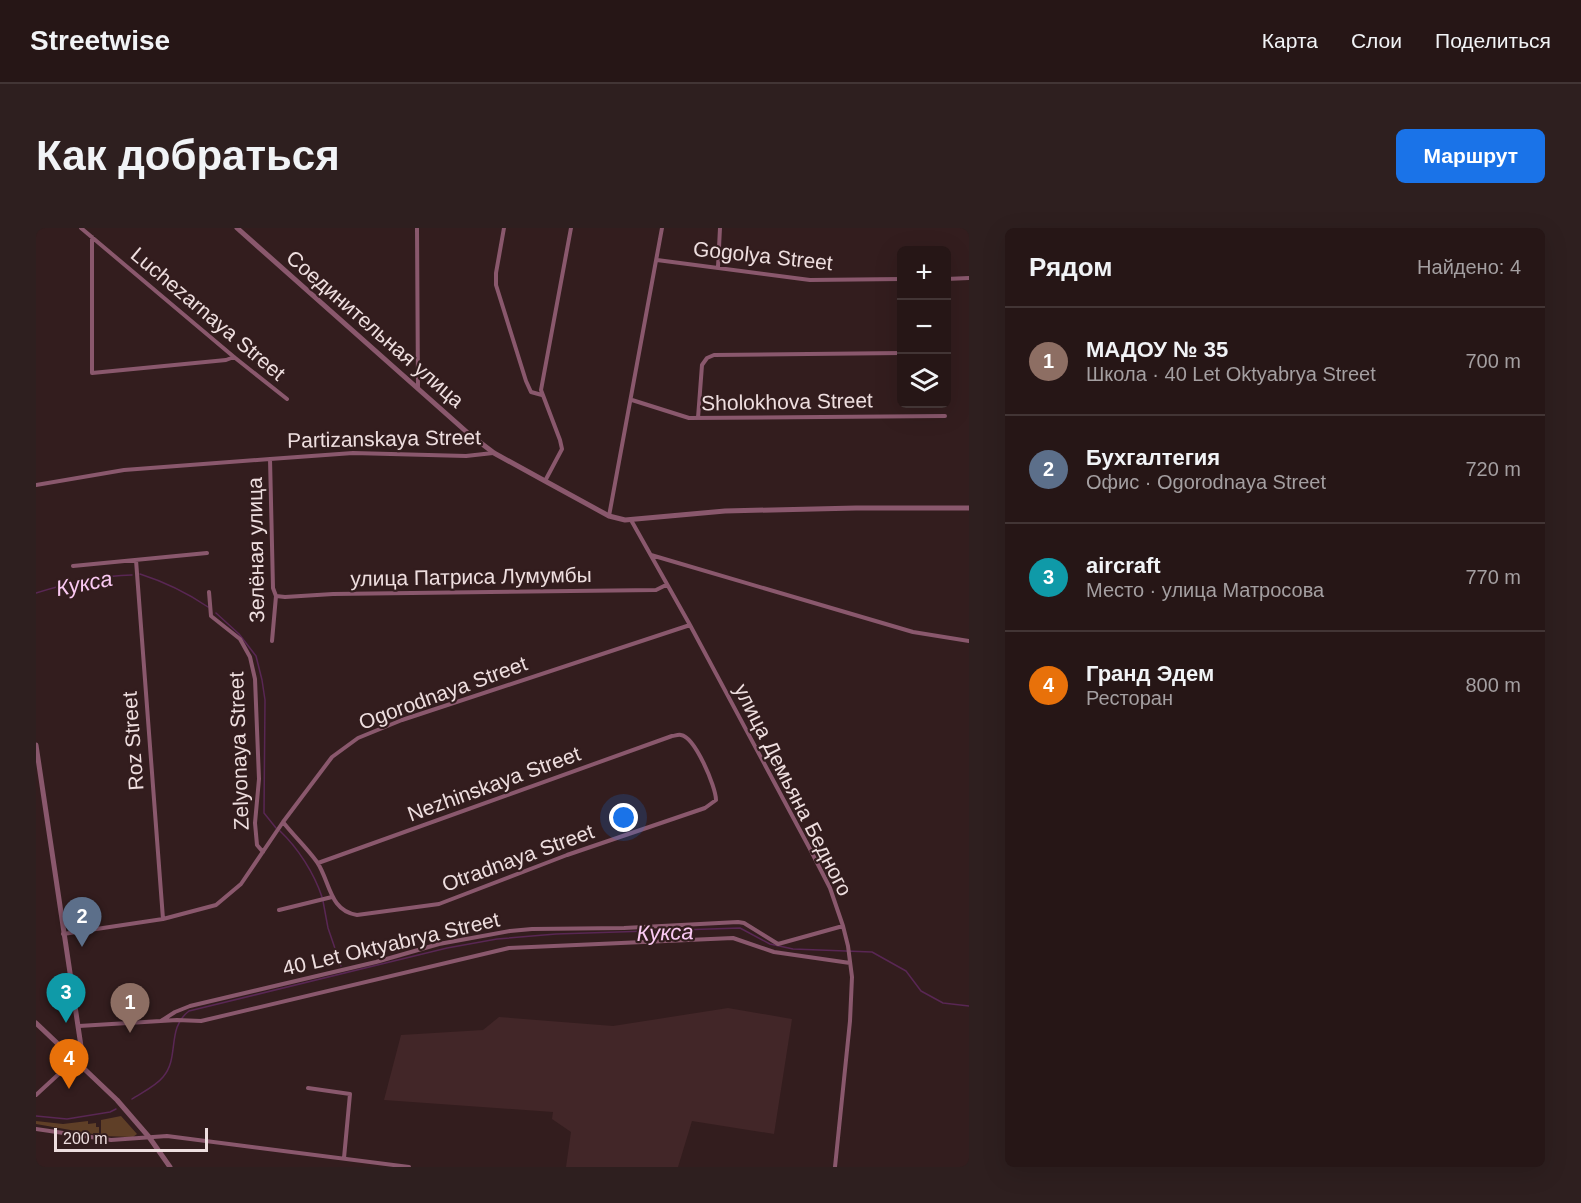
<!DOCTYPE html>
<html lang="ru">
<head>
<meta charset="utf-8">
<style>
  body { margin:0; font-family:Arial,sans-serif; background:#2e1f1f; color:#f1f3f6 }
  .controls { position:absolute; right:18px; top:18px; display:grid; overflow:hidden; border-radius:9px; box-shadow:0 6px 24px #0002 }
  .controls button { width:54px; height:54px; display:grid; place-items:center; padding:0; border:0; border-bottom:2px solid #423535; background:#261616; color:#f1f3f6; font:30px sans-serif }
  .scale { position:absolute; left:18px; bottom:15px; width:154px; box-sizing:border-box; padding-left:6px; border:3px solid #eededf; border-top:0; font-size:16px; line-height:21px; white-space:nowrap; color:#eededf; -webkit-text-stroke:4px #331d1e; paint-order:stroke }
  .you { position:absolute; left:588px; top:590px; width:21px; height:21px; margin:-15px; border:4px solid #fff; border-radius:50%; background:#1a73e8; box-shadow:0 0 0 9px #1a73e833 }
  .badge { display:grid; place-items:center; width:39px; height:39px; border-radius:50%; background:#1a73e8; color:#fff; font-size:20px; font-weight:700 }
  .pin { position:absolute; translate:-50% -50px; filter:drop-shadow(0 2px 3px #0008) }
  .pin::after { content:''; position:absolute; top:32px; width:21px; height:18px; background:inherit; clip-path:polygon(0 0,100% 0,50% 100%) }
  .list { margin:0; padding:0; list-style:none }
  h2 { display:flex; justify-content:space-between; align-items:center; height:78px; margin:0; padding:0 24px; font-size:26px }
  h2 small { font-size:20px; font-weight:400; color:#a49fa1 }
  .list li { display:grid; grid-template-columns:39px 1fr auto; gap:18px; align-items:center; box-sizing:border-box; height:108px; padding:0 24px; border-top:2px solid #423535 }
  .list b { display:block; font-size:22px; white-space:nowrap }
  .list p { margin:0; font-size:20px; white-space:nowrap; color:#a49fa1 }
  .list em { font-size:20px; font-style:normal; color:#a49fa1 }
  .icon { flex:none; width:33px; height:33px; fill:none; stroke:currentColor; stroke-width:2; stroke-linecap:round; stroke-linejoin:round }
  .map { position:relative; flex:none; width:933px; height:939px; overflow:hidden; border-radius:9px }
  header { display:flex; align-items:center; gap:36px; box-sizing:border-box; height:84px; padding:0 30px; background:#261616; border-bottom:2px solid #423535 }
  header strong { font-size:28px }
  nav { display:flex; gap:33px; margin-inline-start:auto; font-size:21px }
  .intro { display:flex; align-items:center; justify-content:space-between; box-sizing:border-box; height:144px; padding:0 36px }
  h1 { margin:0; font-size:42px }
  .button { padding:15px 27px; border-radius:9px; background:#1a73e8; color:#fff; font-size:21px; font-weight:700 }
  main { display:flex; gap:36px; padding:0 36px }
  aside { flex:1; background:#261616; border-radius:9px; box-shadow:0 6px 24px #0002 }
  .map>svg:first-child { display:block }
</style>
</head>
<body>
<header>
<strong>Streetwise</strong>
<nav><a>Карта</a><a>Слои</a><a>Поделиться</a></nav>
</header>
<div class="intro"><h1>Как добраться</h1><a class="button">Маршрут</a></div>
<main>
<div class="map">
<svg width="933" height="939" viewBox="0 0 933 939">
  <rect width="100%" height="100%" fill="#331d1e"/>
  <path fill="#422628" d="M692,780L756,791L738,906L656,893L642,939H530L535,904L516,891L517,884L348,872L365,807L447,802L463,789L577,798Z"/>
  <path fill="#5f3f27" d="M85,888L101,906L97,909L65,908V892Z
    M0,893L27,896L52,893V896L60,895V899H63V907L0,896Z"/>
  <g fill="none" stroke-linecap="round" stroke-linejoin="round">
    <path stroke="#592754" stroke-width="1.5" d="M104,346C129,354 150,364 172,379
      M0,365C32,355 63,348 96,347
      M180,385L203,406L220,428L226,452L229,472L228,585L240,600
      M244,603C262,620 278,645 286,669
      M287,673L292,700L305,738
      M96,871C105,865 120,858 127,849C144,830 130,800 153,783L411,720L461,711L520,706L704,700L734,716L757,721L836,724L870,743L885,763L907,775L933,778
      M0,888L31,891L74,884L80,881"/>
    <path stroke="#8a586d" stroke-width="4" d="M45,0L198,129L251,171
      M381,0L382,160
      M468,0L460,45V57L490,153L495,164L506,167
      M56,9V145L190,132L198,129
      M621,32L774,52L866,51
      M682,39L684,0
      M910,51L933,50
      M596,172L653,190L909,188
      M662,190L666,137L671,130L678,127L866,125
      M234,231L237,360L240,368L236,413
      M509,253L526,221L524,212L505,162L535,0
      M0,257L88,242L234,231L317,225L430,228L457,225
      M573,288L626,0
      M595,292L654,397L774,621L794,660L807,698L812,718L816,749L814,793L799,939
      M615,327L877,404L933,413
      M100,332L127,691
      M37,338L171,325
      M173,364L175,388L204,411L214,429L219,451L223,551L219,595L221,617L227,624
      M240,368L249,369L297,366L620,362L630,357
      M247,594C257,607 271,620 281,634C294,653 293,683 321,687L403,676L531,627L669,580L680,572C680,559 659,509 645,507C642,506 639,508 636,508L282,635
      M243,682L296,669
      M27,706L127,691L180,677L205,656L247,594L296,529L322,510L366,492L654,397
      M125,793L139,784L154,778L340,734L403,716L474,703L496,701L588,700L702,694L708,695L742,716L807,698
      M43,798L141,792L165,793L473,720L697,710L738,724L814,735
      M272,860L314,866L308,930
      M0,867L38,832
      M0,901L75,912L131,908L373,939"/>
    <path stroke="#8a586d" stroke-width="5" d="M201,0L433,206L458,225L509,253L573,288L589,292L689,283L820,280H933
      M0,517L46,825L39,832
      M0,795L81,872L113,909L134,939"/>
  </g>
  <g text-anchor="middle" stroke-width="4.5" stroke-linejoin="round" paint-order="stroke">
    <g font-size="21" fill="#eededf" stroke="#331d1e">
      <text transform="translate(727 28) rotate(6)" y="7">Gogolya Street</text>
      <text transform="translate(172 86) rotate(40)" y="7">Luchezarnaya Street</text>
      <text transform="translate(339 101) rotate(41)" y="7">Соединительная улица</text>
      <text transform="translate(751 174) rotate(-1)" y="7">Sholokhova Street</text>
      <text transform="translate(348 211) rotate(-1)" y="7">Partizanskaya Street</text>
      <text transform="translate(220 322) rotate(-91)" y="7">Зелёная улица</text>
      <text transform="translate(435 349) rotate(-1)" y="7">улица Патриса Лумумбы</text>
      <text transform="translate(407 465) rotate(-20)" y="7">Ogorodnaya Street</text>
      <text transform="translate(97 513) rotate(-94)" y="7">Roz Street</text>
      <text transform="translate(203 523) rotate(-92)" y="7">Zelyonaya Street</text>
      <text transform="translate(458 556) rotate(-20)" y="7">Nezhinskaya Street</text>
      <text transform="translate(757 562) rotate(63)" y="7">улица Демьяна Бедного</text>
      <text transform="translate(482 630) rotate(-20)" y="7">Otradnaya Street</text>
      <text transform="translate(355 716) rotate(-13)" y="7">40 Let Oktyabrya Street</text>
    </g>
    <g font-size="22" font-style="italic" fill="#fac9f2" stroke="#331d1e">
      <text transform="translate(48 355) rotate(-11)" y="8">Кукса</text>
      <text transform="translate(629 704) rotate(-2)" y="8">Кукса</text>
    </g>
  </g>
</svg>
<div class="controls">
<button>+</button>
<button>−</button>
<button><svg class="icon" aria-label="layers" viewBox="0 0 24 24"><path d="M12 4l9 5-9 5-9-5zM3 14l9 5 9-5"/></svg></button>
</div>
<div class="scale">200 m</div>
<div class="you"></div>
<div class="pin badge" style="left:94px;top:805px;background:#8d6e63">1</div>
<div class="pin badge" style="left:46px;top:719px;background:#5c6f8a">2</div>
<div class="pin badge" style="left:30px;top:795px;background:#0f9aa8">3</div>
<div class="pin badge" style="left:33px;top:861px;background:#e8710a">4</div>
</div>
<aside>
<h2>Рядом<small>Найдено: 4</small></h2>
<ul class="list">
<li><span class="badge" style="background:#8d6e63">1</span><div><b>МАДОУ № 35</b><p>Школа · 40 Let Oktyabrya Street</p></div><em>700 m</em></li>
<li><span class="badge" style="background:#5c6f8a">2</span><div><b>Бухгалтегия</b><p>Офис · Ogorodnaya Street</p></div><em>720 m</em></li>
<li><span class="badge" style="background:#0f9aa8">3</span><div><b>aircraft</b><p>Место · улица Матросова</p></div><em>770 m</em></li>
<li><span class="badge" style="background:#e8710a">4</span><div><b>Гранд Эдем</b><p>Ресторан</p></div><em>800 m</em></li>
</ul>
</aside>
</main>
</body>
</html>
